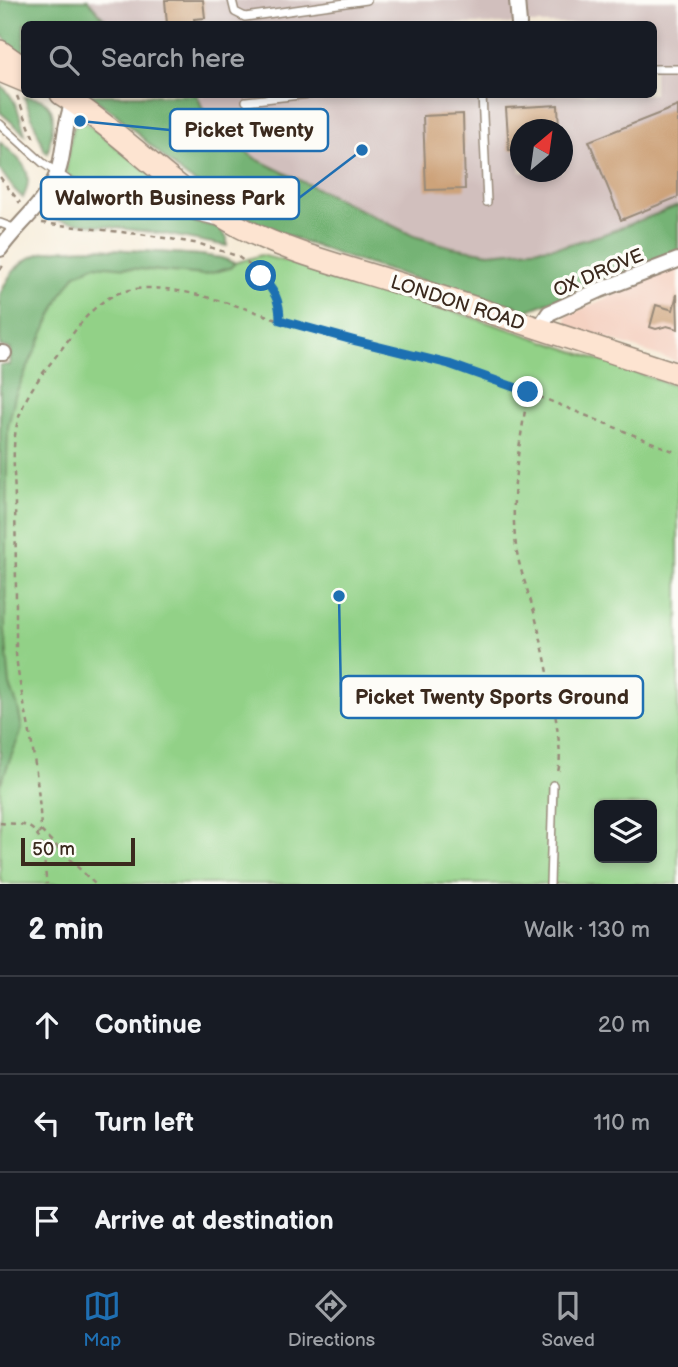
<!DOCTYPE html>
<html lang="en">
<head>
<meta charset="utf-8">
<style>
  body { margin:0; font-family:"Balsamiq Sans",sans-serif; background:#242831; color:#f1f3f6 }
  .controls { position:absolute; right:21px; bottom:21px; display:grid; overflow:hidden; border-radius:10px; box-shadow:0 4px 10px #0003 }
  .controls button { width:63px; height:63px; display:grid; place-items:center; padding:0; border:0; border-bottom:2px solid #363941; background:#171b24; color:#f1f3f6; font:35px sans-serif }
  .compass { position:absolute; left:510px; top:119px; width:63px; height:63px; border-radius:50%; background:#171b24; box-shadow:0 4px 10px #0003; rotate:29deg }
  .scale { position:absolute; left:21px; bottom:18px; width:114px; box-sizing:border-box; padding-left:7px; border:4px solid #3b2a1e; border-top:0; font-size:19px; line-height:24px; white-space:nowrap; color:#3b2a1e; -webkit-text-stroke:5px #fdfcf7; paint-order:stroke }
  .stop { position:absolute; width:21px; height:21px; margin:-16px; border:5px solid #1f6fb2; border-radius:50%; background:#fff }
  .stop.end { background:#1f6fb2; border-color:#fff; box-shadow:0 2px 7px #0008 }
  .list { margin:0; padding:0; list-style:none }
  h2 { display:flex; justify-content:space-between; align-items:center; height:91px; margin:0; padding:0 28px; font-size:30px }
  h2 small { font-size:23px; font-weight:400; color:#9ea1a6 }
  .list li { display:grid; grid-template-columns:46px 1fr auto; gap:21px; align-items:center; box-sizing:border-box; height:98px; padding:0 28px; border-top:2px solid #363941 }
  .list b { display:block; font-size:26px; white-space:nowrap }
  .list em { font-size:23px; font-style:normal; color:#9ea1a6 }
  .icon { flex:none; width:38px; height:38px; fill:none; stroke:currentColor; stroke-width:2; stroke-linecap:round; stroke-linejoin:round }
  .map { position:relative; flex:none; width:678px; height:884px; overflow:hidden }
  .search { position:absolute; background:#171b24; box-shadow:0 4px 10px #0003; left:21px; right:21px; top:21px; height:77px; display:flex; align-items:center; gap:18px; box-sizing:border-box; padding:0 24px; border-radius:10px; color:#9ea1a6; font-size:26px }
  .sheet { height:385px; background:#171b24 }
  nav { display:flex; justify-content:space-around; align-items:center; box-sizing:border-box; height:98px; border-top:2px solid #363941; background:#171b24; font-size:19px; color:#9ea1a6 }
  nav a { display:grid; justify-items:center; gap:4px }
  nav .on { color:#1f6fb2 }
  .map>svg:first-child { display:block }
</style>
</head>
<body>
<div class="map">
<svg width="678" height="884" viewBox="0 0 678 884">
  <rect width="100%" height="100%" fill="#fdfcf7"/>
  <filter id="ink" filterUnits="userSpaceOnUse"><feTurbulence type="fractalNoise" baseFrequency=".0143" numOctaves="2"/><feDisplacementMap in="SourceGraphic" scale="14" xChannelSelector="R" yChannelSelector="G"/><feConvolveMatrix kernelMatrix="1 2 1 2 8 2 1 2 1" color-interpolation-filters="sRGB"/></filter>
  <filter id="wash" filterUnits="userSpaceOnUse"><feTurbulence type="fractalNoise" baseFrequency=".00686" numOctaves="4" result="noise"/><feDisplacementMap in="SourceGraphic" scale="28" xChannelSelector="R" yChannelSelector="G"/><feGaussianBlur stdDeviation="1.57" result="paint"/><feColorMatrix in="noise" values="0 0 0 0 0 0 0 0 0 0 0 0 0 0 0 0 0 1.4 0 .05"/><feComposite in="paint" operator="in"/></filter>
  <g filter="url(#wash)">
    <rect width="100%" height="100%" fill="#f6ebd7"/>
    <path fill="#f5d2c2" d="M678,266V362L567,326L566,316Z"/>
    <path fill="#d1bfbd" fill-rule="evenodd" d="M52,0H678V225L507,292L122,95L654,94V24H70ZM520,130H562V172H520Z"/>
    <path fill="#92d187" stroke="#667e52" stroke-width="2" fill-rule="evenodd" d="M79,122H85L197,210L196,212L105,190L67,176L66,171L72,130Z
      M96,248L200,255L221,258L235,263L261,255L355,280L518,332L678,387V884H3L0,878V365H10L11,349L0,346C0,333 0,306 0,295C1,292 3,289 5,285C23,247 59,250 96,248ZM599,805H652V858H599Z"/>
    <path fill="#75b374" stroke="#586e49" stroke-width="2" d="M0,0H88L109,24H24V58L13,49L0,33Z
      M0,85C17,98 19,114 25,134L0,112Z
      M89,95H197L204,112L224,135L256,159L414,236L452,247L489,253L563,246L604,234L678,206V252L521,313L515,305L499,304L351,259L263,227L182,174L117,115Z
      M24,97C64,97 52,126 48,153L45,151Z
      M0,142C19,159 37,170 23,198L14,189L0,170Z
      M66,188H74L179,219L218,227L227,238V246L165,234L42,218L59,191Z
      M96,248L200,255L221,258L235,263L230,268L204,275L95,265L76,274L61,296L31,360L15,396L8,427L7,465L5,631L10,685L18,707L22,729L0,785V365H10L11,349L0,346C0,333 0,306 0,295C1,292 3,289 5,285C23,247 59,250 96,248Z"/>
    <g id="blocks">
      <path fill="#cda37a" d="M165,0H203L205,18L194,19L195,24H167Z
        M558,105L559,130H520V150H509L506,108Z
        M678,106V197L621,220L589,141Z
        M463,114L465,189L426,190L423,116Z
        M677,294L678,329L667,326L656,329L650,327L656,305L673,310Z"/>
    </g>
  </g>
  <g filter="url(#ink)">
    <use href="#blocks" fill-opacity="0" stroke="#988a7a" stroke-width="2"/>
    <g fill="none" stroke-linecap="round" stroke-linejoin="round">
      <g stroke="#988a7a" stroke-width="10">
        <path id="service" d="M232,0L235,12L245,17L367,0
          M654,69H678
          M482,94L487,202
          M246,101L309,94
          M0,124L43,163L72,183L95,192L215,221
          M0,223L16,229
          M550,884L553,785"/>
      </g>
      <g stroke="#988a7a" stroke-width="18">
        <path id="minor" d="M517,0L519,24
          M0,249C16,226 41,207 54,181C66,158 62,127 73,102
          M541,329L543,322L549,313L600,290L678,260
          M0,353H4"/>
      </g>
      <g stroke="#988a7a" stroke-width="24">
        <path id="secondary" d="M0,51L24,68
          M0,71L24,81
          M61,94C125,134 174,191 240,227C291,254 355,269 410,287C500,315 589,345 678,374"/>
      </g>
      <path stroke="#988a7a" stroke-width="2.5" stroke-dasharray="5 5" stroke-linecap="butt" d="M17,96L34,139
        M0,177L20,203
        M42,223L147,235L200,244L237,256L255,269L276,295L280,304V320L467,370L528,392L678,453
        M0,270L4,264
        M528,392C520,443 509,495 516,546C519,569 528,590 534,612C544,650 552,689 557,727C559,742 562,761 557,775
        M0,823C7,824 16,823 23,825C47,830 43,864 47,884
        M41,831L95,884
        M38,834L41,831C40,800 36,769 31,739C26,710 18,682 16,653C16,604 16,554 15,504C15,475 10,442 20,414C29,387 50,365 66,343C85,317 101,294 135,289C176,283 240,307 280,320"/>
      <use href="#service" stroke="#fff" stroke-width="7"/>
      <use href="#minor" stroke="#fff" stroke-width="14"/>
      <use href="#secondary" stroke="#fde4d1" stroke-width="21"/>
    </g>
  </g>
  <g fill="none" stroke-linecap="round" stroke-linejoin="round" filter="url(#ink)">
    <path stroke="#1f6fb2" stroke-width="9" d="M261,276C274,291 280,299 280,320L356,341L449,364L528,392"/>
  </g>
  <g text-anchor="middle" stroke-width="7" stroke-linejoin="round" paint-order="stroke">
    <g font-size="19" fill="#3b2a1e" stroke="#fdfcf7">
      <text transform="translate(598 272) rotate(-23)" y="7">OX DROVE</text>
      <text transform="translate(458 302) rotate(18)" y="7">LONDON ROAD</text>
    </g>
  </g>
  <path fill="none" stroke="#1f6fb2" stroke-width="2.5" d="M80 121L170 130M362 150L299 198M339 596L341 697"/>
  <g fill="#1f6fb2" stroke="#fdfcf7" stroke-width="2.5">
    <circle cx="80" cy="121" r="7"/>
    <circle cx="362" cy="150" r="7"/>
    <circle cx="339" cy="596" r="7"/>
  </g>
  <g fill="#fdfcf7" stroke="#1f6fb2" stroke-width="2.5">
    <rect x="170" y="109" width="158" height="42" rx="7"/>
    <rect x="41" y="177" width="258" height="42" rx="7"/>
    <rect x="341" y="676" width="302" height="42" rx="7"/>
  </g>
  <g font-size="21" text-anchor="middle" font-weight="bold" fill="#3b2a1e">
    <text x="249" y="137">Picket Twenty</text>
    <text x="170" y="205">Walworth Business Park</text>
    <text x="492" y="704">Picket Twenty Sports Ground</text>
  </g>
</svg>
<div class="controls">
<button><svg class="icon" aria-label="layers" viewBox="0 0 24 24"><path d="M12 4l9 5-9 5-9-5zM3 14l9 5 9-5"/></svg></button>
</div>
<svg class="compass" viewBox="-18 -18 36 36"><path d="M0-13l5 13h-10z" fill="#e53935"/><path d="M0 13l5-13h-10z" fill="#9ea1a6"/></svg>
<div class="scale">50 m</div>
<div class="stop" style="left:261px;top:276px"></div>
<div class="stop end" style="left:528px;top:392px"></div>
<div class="search"><svg class="icon" aria-label="search" viewBox="0 0 24 24"><circle cx="10" cy="10" r="6"/><path d="M15 15l6 6"/></svg>Search here</div>
</div>
<section class="sheet">
<h2>2 min<small>Walk · 130 m</small></h2>
<ul class="list">
<li><svg class="icon" aria-label="ahead" viewBox="0 0 24 24"><path d="M12 20V5M6 11l6-6 6 6"/></svg><div><b>Continue</b></div><em>20 m</em></li>
<li><svg class="icon" aria-label="left" viewBox="0 0 24 24"><path d="M17 20v-9H6M10 6l-5 5 5 5"/></svg><div><b>Turn left</b></div><em>110 m</em></li>
<li><svg class="icon" aria-label="arrive" viewBox="0 0 24 24"><path d="M6 21V4h12l-3 4 3 4H6"/></svg><div><b>Arrive at destination</b></div></li>
</ul>
</section>
<nav>
<a class="on"><svg class="icon" aria-label="map" viewBox="0 0 24 24"><path d="M3 6l6-2 6 2 6-2v14l-6 2-6-2-6 2zM9 4v14M15 6v14"/></svg>Map</a>
<a><svg class="icon" aria-label="directions" viewBox="0 0 24 24"><path d="M12 3l9 9-9 9-9-9zM9 14v-3h6M13 9l2 2-2 2"/></svg>Directions</a>
<a><svg class="icon" aria-label="saved" viewBox="0 0 24 24"><path d="M7 4h10v16l-5-4-5 4z"/></svg>Saved</a>
</nav>
</body>
</html>
